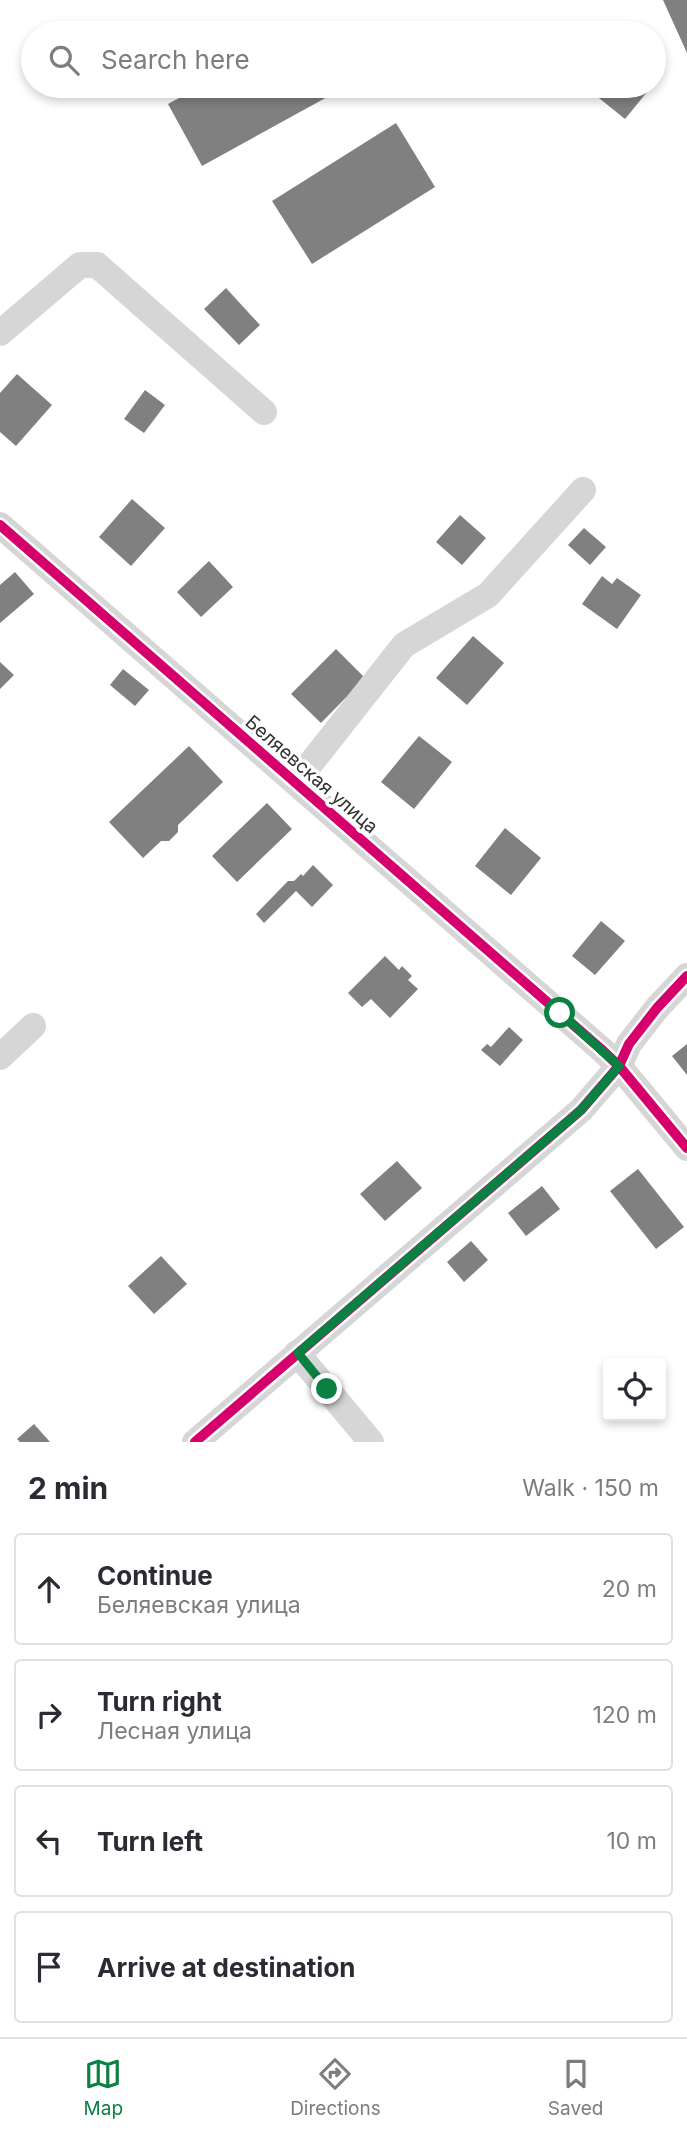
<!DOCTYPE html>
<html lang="en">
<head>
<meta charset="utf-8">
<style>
  body { margin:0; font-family:Inter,sans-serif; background:#f7f7f7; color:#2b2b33 }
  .controls { position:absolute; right:21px; bottom:21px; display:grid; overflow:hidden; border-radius:7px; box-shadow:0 4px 10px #0003 }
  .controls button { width:63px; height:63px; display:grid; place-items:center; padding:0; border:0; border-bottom:2px solid #e1e1e2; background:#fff; color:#2b2b33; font:35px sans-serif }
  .stop { position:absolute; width:21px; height:21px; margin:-16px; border:5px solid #0b8043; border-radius:50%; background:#fff }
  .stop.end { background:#0b8043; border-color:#fff; box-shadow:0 2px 7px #0008 }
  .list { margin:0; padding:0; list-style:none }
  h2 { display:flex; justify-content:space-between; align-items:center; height:91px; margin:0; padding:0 28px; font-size:30px }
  h2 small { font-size:23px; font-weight:400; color:#7c7c81 }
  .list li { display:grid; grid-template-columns:46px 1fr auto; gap:21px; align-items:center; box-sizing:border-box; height:112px; margin:0 14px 14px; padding:0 14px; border:2px solid #e1e1e2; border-radius:7px }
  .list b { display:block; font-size:26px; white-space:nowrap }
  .list p { margin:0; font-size:23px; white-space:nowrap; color:#7c7c81 }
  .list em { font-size:23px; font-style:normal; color:#7c7c81 }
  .icon { flex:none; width:38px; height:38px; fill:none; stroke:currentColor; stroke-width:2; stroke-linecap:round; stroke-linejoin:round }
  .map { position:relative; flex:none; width:687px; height:1442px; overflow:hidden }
  .search { position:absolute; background:#fff; box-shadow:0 4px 10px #0003; left:21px; right:21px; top:21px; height:77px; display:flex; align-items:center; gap:18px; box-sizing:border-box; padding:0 24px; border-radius:38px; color:#7c7c81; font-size:26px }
  .sheet { height:595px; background:#fff }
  nav { display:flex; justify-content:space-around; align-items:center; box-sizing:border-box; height:98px; border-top:2px solid #e1e1e2; background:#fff; font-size:19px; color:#7c7c81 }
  nav a { display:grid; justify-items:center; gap:4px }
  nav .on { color:#0b8043 }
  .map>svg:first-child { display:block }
</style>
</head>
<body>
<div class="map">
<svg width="687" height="1442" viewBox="0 0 687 1442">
  <rect width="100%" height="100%" fill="#fff"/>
  <path fill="#808080" d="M663,0H687V53Z
    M201,86H338L340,90L202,166L168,104Z
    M584,86H652L625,119Z
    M396,123L435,187L312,264L272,201Z
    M226,288L260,325L239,345L204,309Z
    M17,374L52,405L16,446L0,432V393Z
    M145,390L165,405L144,433L124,419Z
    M132,499L165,528L131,566L99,537Z
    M460,515L486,538L462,565L436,542Z
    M584,528L606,547L590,565L568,545Z
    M209,561L233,587L201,617L177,592Z
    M15,572L34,594L0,623V585Z
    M602,576L612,584L617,578L641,595L617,629L582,604Z
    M473,636L504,663L467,705L436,678Z
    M336,649L365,678L321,723L291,694Z
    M0,662L14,675L0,689Z
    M123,669L149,690L135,706L110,685Z
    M419,736L452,762L414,809L381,782Z
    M189,746L223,782L178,825V832L169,841H161L143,858L109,822Z
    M267,803L292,829L237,882L212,856Z
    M505,828L541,858L511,895L475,866Z
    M313,865L333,885L312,907L296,891L264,923L256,914L288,881H294L301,874L303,876Z
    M601,921L625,941L595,975L572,956Z
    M385,956L399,970L402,966L412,976L408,980L418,989L390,1018L371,999L362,1007L348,993Z
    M509,1027L523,1040L500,1066L481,1050L487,1044L491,1047Z
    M687,1044V1075L672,1056Z
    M397,1161L422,1188L385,1221L360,1194Z
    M638,1169L684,1227L656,1249L610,1191Z
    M542,1186L560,1209L526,1236L508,1213Z
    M471,1241L488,1260L464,1282L447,1262Z
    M161,1256L187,1284L154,1314L128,1286Z
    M34,1424L50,1442H20L17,1439Z"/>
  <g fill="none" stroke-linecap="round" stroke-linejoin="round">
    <path stroke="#d6d6d6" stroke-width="26" d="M0,333L80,265H97L264,412
      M0,525L601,1049L619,1066L687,1148
      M296,782L404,645L488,595L583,490
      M0,1057L33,1026
      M297,1353L371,1442
      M195,1442L581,1110L619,1066L629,1044L657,1008L687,976"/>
    <g stroke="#fff" stroke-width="15">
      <path id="cycleway" d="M0,525L601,1049L619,1066L687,1148
        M195,1442L581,1110L619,1066L629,1044L657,1008L687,976"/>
    </g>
    <use href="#cycleway" stroke="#d6006c" stroke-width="10"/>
  </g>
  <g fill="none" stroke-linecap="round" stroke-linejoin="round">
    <path stroke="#0b8043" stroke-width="9" d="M327,1389L298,1353L581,1110L619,1066L560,1013"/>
  </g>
  <g text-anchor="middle" stroke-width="7" stroke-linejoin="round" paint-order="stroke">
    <g font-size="19" fill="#323232" stroke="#fff">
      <text transform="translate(312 774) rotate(41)" y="7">Беляевская улица</text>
    </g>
  </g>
</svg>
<div class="controls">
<button><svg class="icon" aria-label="locate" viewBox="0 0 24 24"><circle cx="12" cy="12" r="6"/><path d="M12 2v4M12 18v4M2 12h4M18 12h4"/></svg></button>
</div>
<div class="stop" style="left:560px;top:1013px"></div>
<div class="stop end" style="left:327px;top:1389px"></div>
<div class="search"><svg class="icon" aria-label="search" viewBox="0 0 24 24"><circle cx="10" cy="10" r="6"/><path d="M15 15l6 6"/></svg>Search here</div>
</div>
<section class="sheet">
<h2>2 min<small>Walk · 150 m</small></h2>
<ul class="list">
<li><svg class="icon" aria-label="ahead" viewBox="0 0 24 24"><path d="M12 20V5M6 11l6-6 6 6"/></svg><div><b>Continue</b><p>Беляевская улица</p></div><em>20 m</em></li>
<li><svg class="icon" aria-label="right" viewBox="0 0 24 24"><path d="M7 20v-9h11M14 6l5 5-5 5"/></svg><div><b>Turn right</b><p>Лесная улица</p></div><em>120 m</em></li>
<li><svg class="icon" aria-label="left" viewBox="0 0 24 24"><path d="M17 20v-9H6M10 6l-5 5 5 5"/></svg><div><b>Turn left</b></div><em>10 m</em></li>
<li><svg class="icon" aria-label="arrive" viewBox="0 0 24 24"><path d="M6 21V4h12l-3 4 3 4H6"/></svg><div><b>Arrive at destination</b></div></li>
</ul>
</section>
<nav>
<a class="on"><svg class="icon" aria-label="map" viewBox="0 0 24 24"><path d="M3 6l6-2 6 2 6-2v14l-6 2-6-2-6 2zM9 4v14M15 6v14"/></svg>Map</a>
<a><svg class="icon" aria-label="directions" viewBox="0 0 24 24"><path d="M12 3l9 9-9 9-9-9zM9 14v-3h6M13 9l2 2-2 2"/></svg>Directions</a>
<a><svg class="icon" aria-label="saved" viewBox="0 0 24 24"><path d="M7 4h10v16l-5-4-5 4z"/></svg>Saved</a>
</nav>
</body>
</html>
